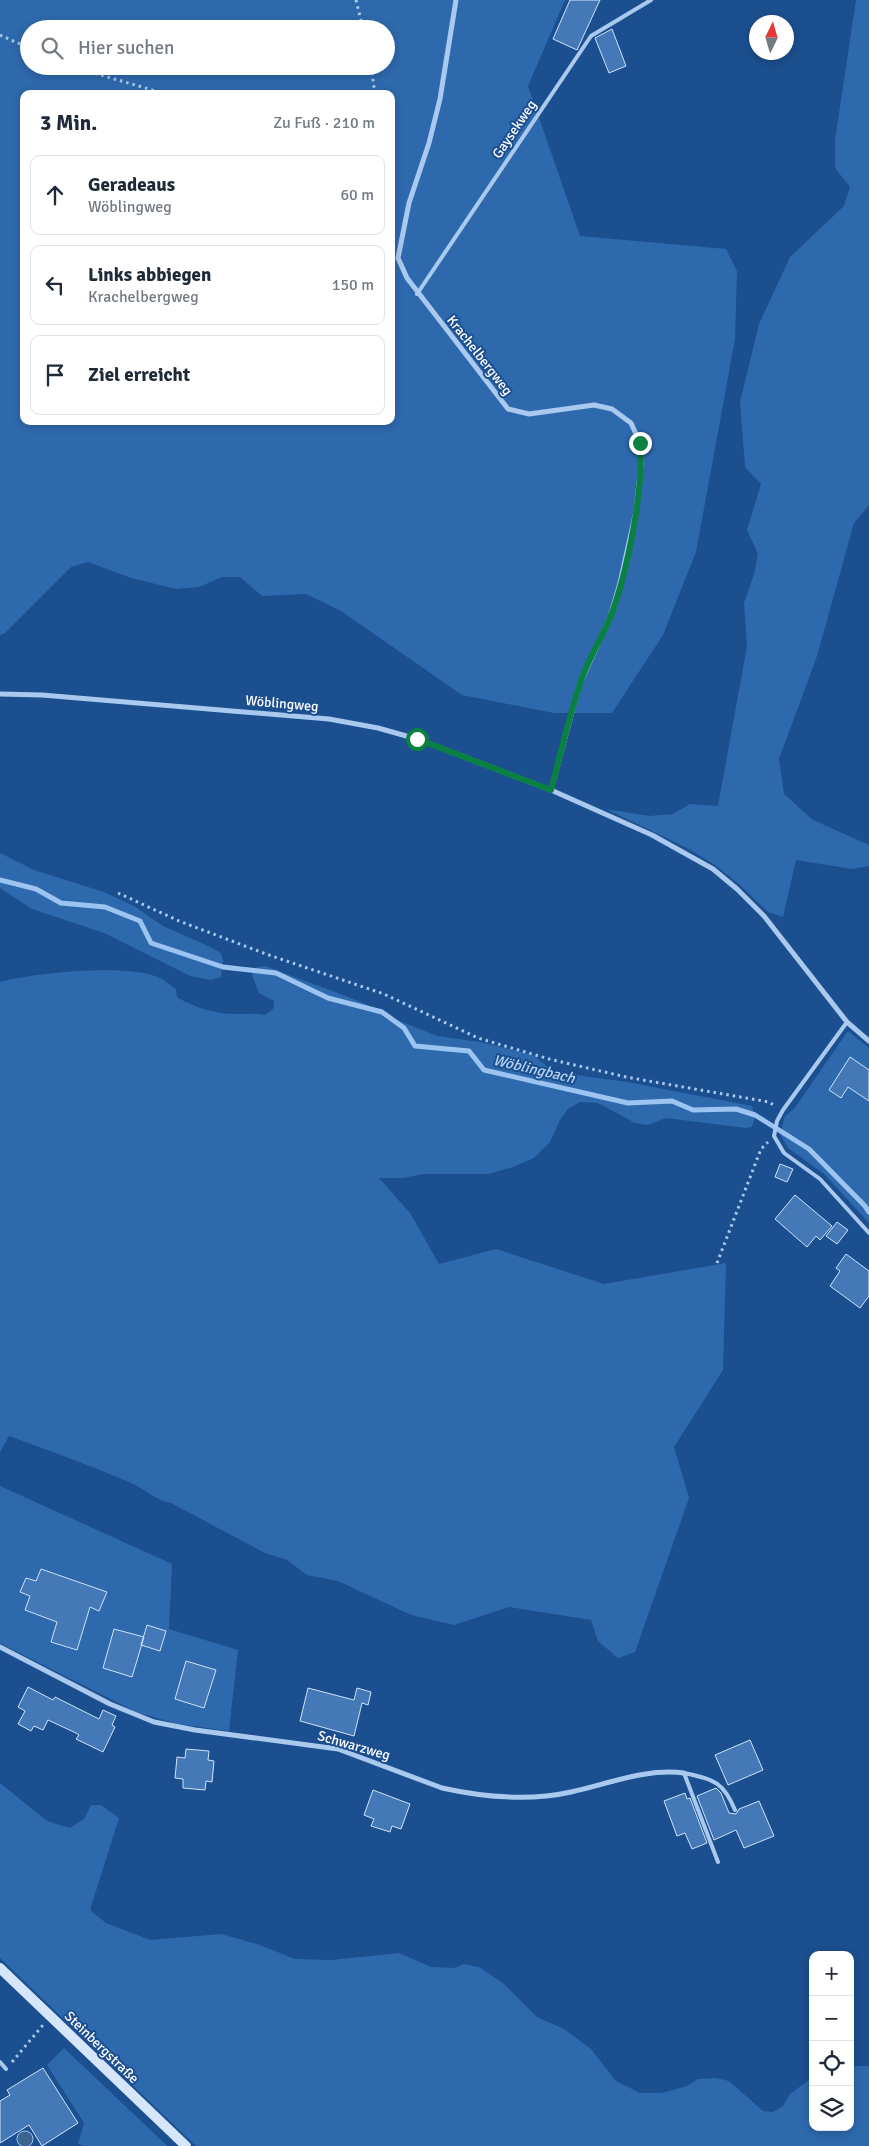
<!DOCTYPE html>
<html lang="de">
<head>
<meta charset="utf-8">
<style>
  body { margin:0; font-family:Signika,sans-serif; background:#f2f2f3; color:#1f2937 }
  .controls { position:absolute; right:15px; bottom:15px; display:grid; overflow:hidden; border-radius:10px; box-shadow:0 2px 8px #0003 }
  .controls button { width:45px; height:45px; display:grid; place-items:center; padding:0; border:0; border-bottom:1px solid #e0e1e3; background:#fff; color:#1f2937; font:25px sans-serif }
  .compass { position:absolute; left:749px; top:15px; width:45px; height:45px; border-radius:50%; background:#fff; box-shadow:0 2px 8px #0003; rotate:5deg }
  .stop { position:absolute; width:15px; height:15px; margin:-11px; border:4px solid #0b8043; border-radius:50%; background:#fff }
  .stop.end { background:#0b8043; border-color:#fff; box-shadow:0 1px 5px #0008 }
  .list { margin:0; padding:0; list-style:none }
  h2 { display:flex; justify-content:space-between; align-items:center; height:65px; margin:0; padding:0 20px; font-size:21px }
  h2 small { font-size:16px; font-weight:400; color:#747a83 }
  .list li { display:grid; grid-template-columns:32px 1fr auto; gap:15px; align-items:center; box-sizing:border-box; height:80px; margin:0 10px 10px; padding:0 10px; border:1px solid #e0e1e3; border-radius:10px }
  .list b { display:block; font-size:19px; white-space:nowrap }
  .list p { margin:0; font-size:16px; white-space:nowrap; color:#747a83 }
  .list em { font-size:16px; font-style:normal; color:#747a83 }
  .icon { flex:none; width:28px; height:28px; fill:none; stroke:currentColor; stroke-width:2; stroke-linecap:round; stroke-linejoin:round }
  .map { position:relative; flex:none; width:869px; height:2146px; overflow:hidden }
  .search { position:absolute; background:#fff; box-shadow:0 2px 8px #0003; left:20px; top:20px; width:375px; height:55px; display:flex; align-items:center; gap:12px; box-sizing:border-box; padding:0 18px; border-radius:28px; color:#747a83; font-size:19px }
  .panel { position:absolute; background:#fff; box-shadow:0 2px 8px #0003; left:20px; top:90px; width:375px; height:335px; border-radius:10px }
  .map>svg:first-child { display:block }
</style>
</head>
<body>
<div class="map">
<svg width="869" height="2146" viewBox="0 0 869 2146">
  <rect width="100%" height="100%" fill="#1b4f8f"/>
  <path fill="#2e69ad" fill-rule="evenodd" d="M0,0H565L528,86L580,236L726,249L737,271L735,339L696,552L663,635L612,713H554L462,695L341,611L306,594L262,596L240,577H222L199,587L176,589L131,578L88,562L71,567L5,633L0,635ZM29,29H386V66H29ZM24,94H391V421H24Z
    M856,0H869V505L854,523L817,656L779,759L784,794L813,820L869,845V866L852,869L796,860L783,917L768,912L740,885L715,865L687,848L606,809L649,816L673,814L690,804L718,806L747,646L744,603L754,574L758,554L747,530L761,484L745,467L740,402L759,324L790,257L844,206L850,187L835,168V140Z
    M0,853L34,870L104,892L134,906L163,926L204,944L221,953L223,961L221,977L211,980L190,976L104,933L32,909L0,888Z
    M265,966L359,1001L395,1019L437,1036L480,1042L533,1055L554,1072L627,1082L752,1106L755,1117L752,1127L746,1128L666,1118L648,1125L635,1123L598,1103L580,1102L568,1109L560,1120L550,1142L534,1158L513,1167L488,1174H422L404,1178H379L410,1213L439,1264L496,1249L604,1284L726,1263L723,1370L674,1447L689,1498L635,1652L618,1658L598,1641L591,1620L509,1607L454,1625L411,1615L338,1581L307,1575L287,1560L265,1553L171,1503C154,1500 147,1490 131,1483C91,1466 51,1451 9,1436L0,1452V982C34,973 128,963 160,978C165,980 171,986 176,989L177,997C195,1008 216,1014 237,1014C247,1014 255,1013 265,1015L274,1008V1001L259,993L252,975L255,968Z
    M848,1031L869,1048V1223L824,1174L788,1148L780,1134L785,1116L794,1109Z
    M0,1486L172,1564L169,1629L238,1650L229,1731L178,1724L136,1712L0,1643Z
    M0,1783L47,1821L70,1828L84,1819L91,1805H101L119,1818L90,1910L106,1923L150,1940L221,1934L257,1944L295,1959L331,1960L399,1953L431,1967L454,1968L464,1964L479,1967L503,1983L537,2017L564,2029L591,2049L616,2081L640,2093H662L687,2086L698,2079L716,2078L729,2081L763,2111L773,2112L783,2106L790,2094L813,2077V2127H850V2066H869V2146H196L0,1958Z
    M64,2048L159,2138L167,2146H85L78,2144L84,2123L47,2065Z"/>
  <path fill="#3c6290" stroke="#9cc4f0" d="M17 2139a8 8 0 1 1 16 0a8 8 0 1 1-16 0Z"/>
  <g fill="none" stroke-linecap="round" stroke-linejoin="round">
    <path stroke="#9cc4f0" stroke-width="5" d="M0,880L36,889L61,903L105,907L140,921L151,943L223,967L276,973L328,998L382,1012L404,1028L415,1046L469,1051L484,1070L628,1103L672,1101L693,1110L736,1109L755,1115L809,1149L865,1206L869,1212"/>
  </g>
  <path fill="#4478b7" stroke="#cfe3fa" d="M570,0H600L577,50L553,39Z
    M612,29L626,66L609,73L595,38Z
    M850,1057L869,1070V1101L848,1087L841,1098L829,1090Z
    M780,1164L793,1169L787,1182L775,1177Z
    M795,1195L832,1226L820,1240L816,1236L807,1247L775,1219Z
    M837,1222L848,1230L837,1244L826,1236Z
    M846,1254L869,1271V1296L860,1308L830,1286L840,1271L836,1268Z
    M41,1569L107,1592L99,1611L90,1607L77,1650L51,1642L57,1622L25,1610L30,1596L20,1592L26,1578L36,1581Z
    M147,1625L166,1631L160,1651L141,1645Z
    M114,1629L144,1637L132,1677L103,1668Z
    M186,1661L216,1670L204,1708L175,1699Z
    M28,1687L53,1700L55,1697L99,1719L103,1710L116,1716L112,1725L115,1727L103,1752L76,1739L79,1735L76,1733L48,1720L43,1730L34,1726L31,1731L18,1724L25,1711L18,1707Z
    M308,1688L354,1700L357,1688L371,1692L368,1705L362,1703L354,1736L300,1721Z
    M750,1740L763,1770L728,1785L715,1755Z
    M186,1749L209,1751L208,1760L214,1761L212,1782L206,1781L205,1790L183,1788V1779L175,1778L177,1757L185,1758Z
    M716,1788L721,1793L729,1813L736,1814L739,1809L759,1801L774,1836L744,1848L736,1830L714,1840L697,1796Z
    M373,1790L410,1804L401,1829L392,1826L390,1832L371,1826L374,1819L364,1815Z
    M685,1793L687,1799L690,1798L707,1843L692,1849L685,1833L677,1836L664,1801Z
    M43,2068L78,2123L42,2146L29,2125L0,2143V2101L10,2095L7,2090Z"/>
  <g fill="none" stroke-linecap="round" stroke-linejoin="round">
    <path stroke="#a9c9ee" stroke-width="3" stroke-dasharray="2.5 4" stroke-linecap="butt" d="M356,0L363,29
      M0,35L29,48
      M70,66L166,94
      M371,66L375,94
      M391,208L393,222
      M118,893L179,921L266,954L384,994L478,1038L549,1059L626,1077L769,1102L775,1106
      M717,1263L761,1149L768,1142
      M12,2062L43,2025"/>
    <path stroke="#a9c9ee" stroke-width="4" d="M417,294L591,36L651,0
      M847,1022L783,1110L777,1121L774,1136L784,1153L820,1179L869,1233
      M684,1773L718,1862
      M684,1773C714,1780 723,1781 735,1810
      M0,2062L6,2069"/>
    <path stroke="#a9c9ee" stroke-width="5" d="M456,0L440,99L429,143L409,203L398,258L407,278L508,409L529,414L594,405L612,409L631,423L640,443L641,464L636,511L620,583L610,617L579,686L551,790
      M0,694L42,695L329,719L378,728L417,739L551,790L652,835L713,869L737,889L764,916L847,1022L869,1041
      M0,1647L110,1704L154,1722L195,1730L338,1749L442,1788C483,1797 531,1801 571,1792C608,1784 646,1768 684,1773"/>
    <path stroke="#d6e6fa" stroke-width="10" d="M0,1968L186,2146"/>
  </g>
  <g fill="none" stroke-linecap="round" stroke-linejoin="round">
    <path stroke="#0b8043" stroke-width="6" d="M417,739L551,790C560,756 568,721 579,687C586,663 600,641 610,618C627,574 644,490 640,443"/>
  </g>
  <g text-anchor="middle" stroke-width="4" stroke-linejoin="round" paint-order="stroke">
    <g font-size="14" fill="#fff" stroke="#1b4f8f">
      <text transform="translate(514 129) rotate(-56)" y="5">Gaysekweg</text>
      <text transform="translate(480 355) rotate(52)" y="5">Krachelbergweg</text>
      <text transform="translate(282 703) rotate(5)" y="5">Wöblingweg</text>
      <text transform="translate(354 1745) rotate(16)" y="5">Schwarzweg</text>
      <text transform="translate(102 2047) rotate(44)" y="5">Steinbergstraße</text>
    </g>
    <g font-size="15" font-style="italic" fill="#b5d3f5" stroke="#1b4f8f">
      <text transform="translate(534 1069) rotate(13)" y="5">Wöblingbach</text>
    </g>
  </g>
</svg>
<div class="controls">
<button>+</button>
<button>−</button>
<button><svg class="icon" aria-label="locate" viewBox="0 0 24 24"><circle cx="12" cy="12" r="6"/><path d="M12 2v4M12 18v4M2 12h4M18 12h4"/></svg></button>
<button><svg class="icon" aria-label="layers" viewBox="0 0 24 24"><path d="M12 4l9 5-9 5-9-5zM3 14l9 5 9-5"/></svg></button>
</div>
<svg class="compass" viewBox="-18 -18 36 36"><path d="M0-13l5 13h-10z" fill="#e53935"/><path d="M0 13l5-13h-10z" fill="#747a83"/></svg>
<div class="stop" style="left:417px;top:739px"></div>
<div class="stop end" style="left:640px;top:443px"></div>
<div class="search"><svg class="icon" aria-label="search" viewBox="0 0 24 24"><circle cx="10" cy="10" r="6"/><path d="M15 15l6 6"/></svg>Hier suchen</div>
<section class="panel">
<h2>3 Min.<small>Zu Fuß · 210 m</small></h2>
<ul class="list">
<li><svg class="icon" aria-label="ahead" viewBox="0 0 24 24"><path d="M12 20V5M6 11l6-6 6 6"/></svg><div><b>Geradeaus</b><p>Wöblingweg</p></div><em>60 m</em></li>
<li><svg class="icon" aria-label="left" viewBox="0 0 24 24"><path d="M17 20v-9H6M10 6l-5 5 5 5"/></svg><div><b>Links abbiegen</b><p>Krachelbergweg</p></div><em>150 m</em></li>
<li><svg class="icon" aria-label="arrive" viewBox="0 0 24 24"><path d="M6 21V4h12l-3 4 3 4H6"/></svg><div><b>Ziel erreicht</b></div></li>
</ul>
</section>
</div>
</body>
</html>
